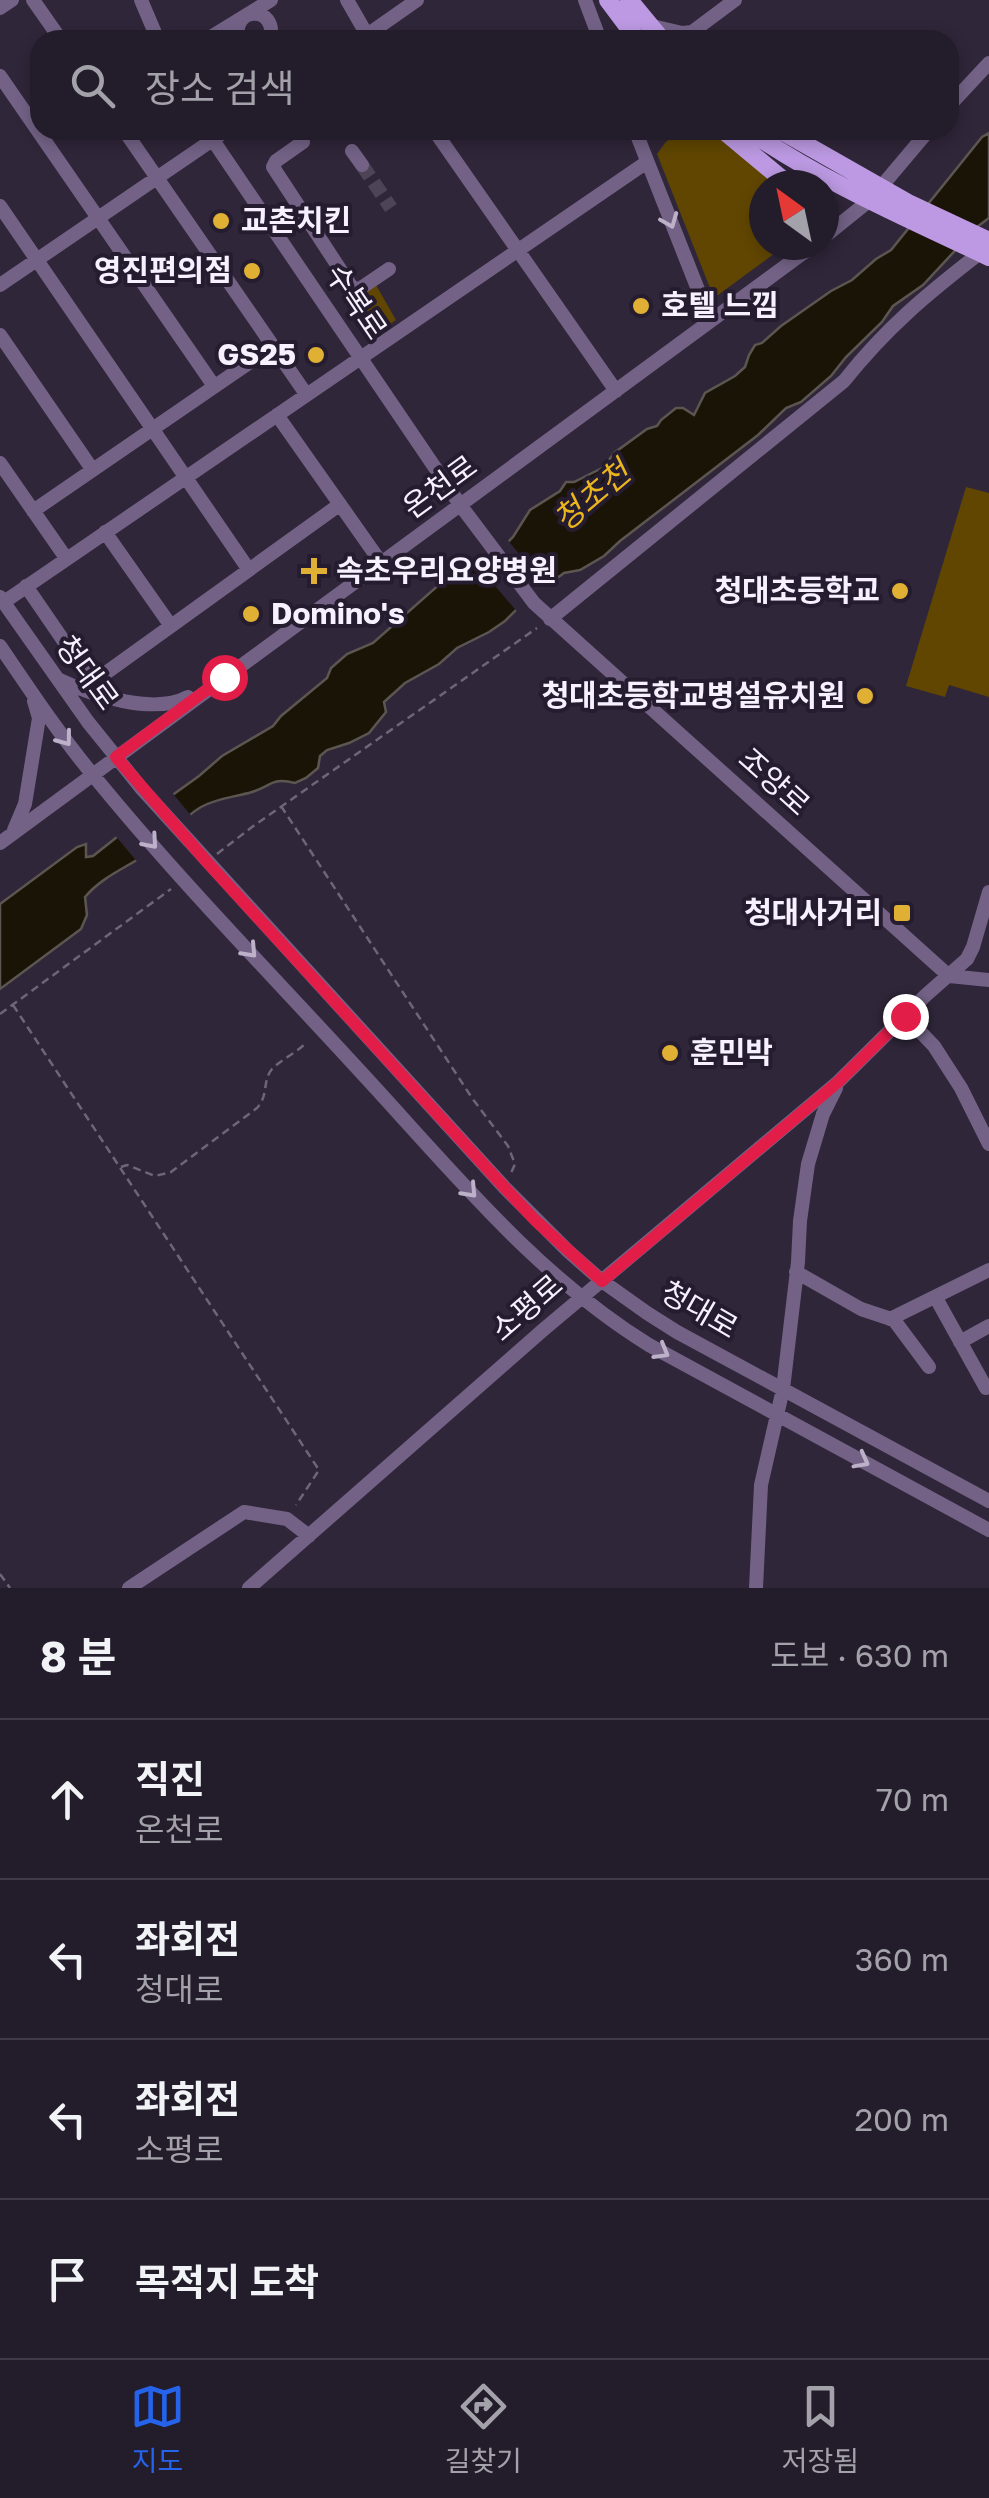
<!DOCTYPE html>
<html lang="ko">
<head>
<meta charset="utf-8">
<style>
  body { margin:0; font-family:"Golos Text","Noto Sans KR",sans-serif; background:#2f2937; color:#f1f3f6 }
  .compass { position:absolute; left:749px; top:170px; width:90px; height:90px; border-radius:50%; background:#231c2b; box-shadow:0 5px 15px #0003; rotate:327deg }
  .stop { position:absolute; width:30px; height:30px; margin:-22px; border:8px solid #e11d48; border-radius:50%; background:#fff }
  .stop.end { background:#e11d48; border-color:#fff; box-shadow:0 2px 10px #0008 }
  .list { margin:0; padding:0; list-style:none }
  h2 { display:flex; justify-content:space-between; align-items:center; height:130px; margin:0; padding:0 40px; font-size:42px }
  h2 small { font-size:32px; font-weight:400; color:#a3a1a9 }
  .list li { display:grid; grid-template-columns:65px 1fr auto; gap:30px; align-items:center; box-sizing:border-box; height:160px; padding:0 40px; border-top:2px solid #403a47 }
  .list b { display:block; font-size:38px; white-space:nowrap }
  .list p { margin:0; font-size:32px; white-space:nowrap; color:#a3a1a9 }
  .list em { font-size:32px; font-style:normal; color:#a3a1a9 }
  .icon { flex:none; width:55px; height:55px; fill:none; stroke:currentColor; stroke-width:2; stroke-linecap:round; stroke-linejoin:round }
  .map { position:relative; flex:none; width:989px; height:1588px; overflow:hidden }
  .search { position:absolute; background:#231c2b; box-shadow:0 5px 15px #0003; left:30px; right:30px; top:30px; height:110px; display:flex; align-items:center; gap:25px; box-sizing:border-box; padding:0 35px; border-radius:30px; color:#a3a1a9; font-size:38px }
  .sheet { height:770px; background:#231c2b }
  nav { display:flex; justify-content:space-around; align-items:center; box-sizing:border-box; height:140px; border-top:2px solid #403a47; background:#231c2b; font-size:28px; color:#a3a1a9 }
  nav a { display:grid; justify-items:center; gap:5px }
  nav .on { color:#2563eb }
  .map>svg:first-child { display:block }
</style>
</head>
<body>
<div class="map">
<svg width="989" height="1588" viewBox="0 0 989 1588">
  <rect width="100%" height="100%" fill="#2f2639"/>
  <path fill="#604600" d="M679,130H715L782,185H764V245H786L714,298L657,154L665,143Z
    M376,285L396,320L379,332L369,330L350,302Z
    M966,487L989,493V697L949,685L945,697L906,686Z"/>
  <path fill="#1a1407" stroke="#5c5651" stroke-width="2.5" d="M989,133V218L977,227L923,285L893,306L882,322L846,357L831,376L801,402L786,408L758,435L620,541L604,556L580,570L564,573L522,604L505,621L489,632L457,648L439,664L405,683L384,702L386,712L369,733L349,743L327,750L320,756L318,768L306,778L295,783C272,777 272,786 252,792C235,797 217,798 201,807C180,819 167,841 148,853C126,868 103,876 85,897L87,915L81,929L0,989V904L77,847L86,844V857L93,856L146,814L199,776L222,756L273,726L281,716L327,678L331,668L347,654L373,643L442,582L466,573L501,549L513,537L530,510L560,491L566,482H574L604,467L614,453L647,429L657,426L661,420L676,408H683L694,415L705,393L735,376L745,367L749,355L755,345L762,343L781,326L831,291L852,280L876,259L891,250L982,137Z"/>
  <path fill="#2f2639" d="M506,538L550,591L519,614L474,561L489,552Z
    M170,790L194,819L153,856L139,864L114,834L136,820L142,810Z"/>
  <g fill="none" stroke-linecap="round" stroke-linejoin="round">
    <path stroke="#4d4457" stroke-width="14" stroke-dasharray="14 7" stroke-linecap="butt" d="M362,165L391,208"/>
    <path stroke="#6e6678" stroke-width="2.5" stroke-dasharray="8 5" stroke-linecap="butt" d="M281,806L472,1098L508,1146L515,1164L511,1173
      M217,854L252,827L537,628
      M13,1005L319,1470L296,1505
      M0,1014L171,889
      M121,1167L127,1165L155,1176L171,1172L257,1108C269,1095 262,1081 272,1069C282,1059 296,1053 306,1043
      M0,1574L10,1588"/>
    <path stroke="#736286" stroke-width="14" d="M33,0L61,40
      M141,0L158,40
      M347,0L370,40
      M585,0L600,40
      M0,8L12,0
      M648,25L682,33L692,32L735,0
      M206,40L271,0
      M239,40C229,6 279,4 270,40
      M360,40L417,0
      M0,76L214,386
      M949,106L989,63
      M124,130L306,394
      M206,130L461,506L534,603L949,976L989,980
      M434,130L616,391
      M635,130L710,320
      M303,142L276,161L273,167L351,286L358,290L389,269
      M352,151L362,165
      M0,206L249,570
      M824,237L870,200L929,130
      M0,285L227,130
      M0,335L92,469
      M277,415L382,564
      M0,463L66,558
      M33,511L272,347
      M105,532L171,626
      M26,586L85,672L103,675L339,505
      M0,597L88,722L142,789L505,1188L568,1251L602,1281L647,1313L677,1332L989,1501
      M4,602L647,162
      M550,619L844,381C886,328 927,294 980,253
      M0,646C30,690 59,734 93,775C176,877 269,972 358,1069C449,1167 534,1274 649,1345L989,1530
      M60,680C93,696 155,715 188,697
      M14,830L25,804L39,718L34,701
      M0,843L814,245
      M905,1016L934,1046L961,1088L989,1144
      M796,1272L861,1309L894,1320L929,1367
      M936,1298L986,1388L989,1386
      M890,1319L989,1270
      M960,1342L989,1326
      M129,1588L244,1512L287,1519L309,1536
      M249,1588L543,1330L838,1082L926,995L967,959L973,947L989,892
      M756,1588L761,1485L783,1389L798,1262L800,1221L808,1164L823,1114L836,1088"/>
    <path stroke="#bc99e2" stroke-width="18" d="M608,0L638,40
      M629,0L662,40
      M723,130L789,185
      M748,130C823,182 907,218 989,257
      M780,130L910,204L989,241"/>
  </g>
  <defs><path id="oneway-chevron" d="M-2-3.5L2.5 0L-2 3.5" fill="none" stroke-width="1.6" stroke-linecap="round" stroke-linejoin="round" transform="scale(2.5)"/></defs>
  <g stroke="#bcb1c9">
    <use href="#oneway-chevron" transform="translate(670 221) rotate(68)"/>
    <use href="#oneway-chevron" transform="translate(65 739) rotate(53)"/>
    <use href="#oneway-chevron" transform="translate(151 842) rotate(49)"/>
    <use href="#oneway-chevron" transform="translate(250 951) rotate(47)"/>
    <use href="#oneway-chevron" transform="translate(470 1191) rotate(47)"/>
    <use href="#oneway-chevron" transform="translate(662 1352) rotate(30)"/>
    <use href="#oneway-chevron" transform="translate(862 1461) rotate(28)"/>
  </g>
  <g fill="none" stroke-linecap="round" stroke-linejoin="round">
    <path stroke="#e11d48" stroke-width="12" d="M224,677L116,757L207,862L505,1188L535,1220L602,1281L838,1082L905,1016"/>
  </g>
  <g fill="#e0b034" stroke="#251c2f" stroke-width="4">
    <circle cx="221" cy="221" r="10"/>
    <circle cx="252" cy="271" r="10"/>
    <circle cx="641" cy="306" r="10"/>
    <circle cx="316" cy="355" r="10"/>
    <path d="M309 556h10v10h10v10h-10v10h-10v-10h-10v-10h10z"/>
    <circle cx="900" cy="591" r="10"/>
    <circle cx="251" cy="614" r="10"/>
    <circle cx="865" cy="696" r="10"/>
    <rect x="892" y="903" width="20" height="20" rx="5"/>
    <circle cx="670" cy="1053" r="10"/>
  </g>
  <g text-anchor="middle" stroke-width="8" stroke-linejoin="round" paint-order="stroke">
    <g font-size="30" font-weight="bold" fill="#f7f1ff" stroke="#251c2f" text-anchor="start">
      <text x="241" y="231">교촌치킨</text>
      <text x="232" y="281" text-anchor="end">영진편의점</text>
      <text x="661" y="316">호텔 느낌</text>
      <text x="296" y="365" text-anchor="end">GS25</text>
      <text x="336" y="581">속초우리요양병원</text>
      <text x="880" y="601" text-anchor="end">청대초등학교</text>
      <text x="271" y="624">Domino's</text>
      <text x="845" y="706" text-anchor="end">청대초등학교병설유치원</text>
      <text x="882" y="923" text-anchor="end">청대사거리</text>
      <text x="690" y="1063">훈민박</text>
    </g>
    <g font-size="30" fill="#f7f1ff" stroke="#251c2f">
      <text transform="translate(356 302) rotate(56)" y="10">수복로</text>
      <text transform="translate(440 487) rotate(-36)" y="10">온천로</text>
      <text transform="translate(87 673) rotate(54)" y="10">청대로</text>
      <text transform="translate(774 782) rotate(42)" y="10">조양로</text>
      <text transform="translate(527 1308) rotate(-41)" y="10">소평로</text>
      <text transform="translate(699 1310) rotate(30)" y="10">청대로</text>
    </g>
    <g font-size="32" font-style="italic" fill="#ebb51d" stroke="#251c2f">
      <text transform="translate(592 496) rotate(-40)" y="11">청초천</text>
    </g>
  </g>
</svg>
<svg class="compass" viewBox="-18 -18 36 36"><path d="M0-13l5 13h-10z" fill="#e53935"/><path d="M0 13l5-13h-10z" fill="#a3a1a9"/></svg>
<div class="stop" style="left:224px;top:677px"></div>
<div class="stop end" style="left:905px;top:1016px"></div>
<div class="search"><svg class="icon" aria-label="search" viewBox="0 0 24 24"><circle cx="10" cy="10" r="6"/><path d="M15 15l6 6"/></svg>장소 검색</div>
</div>
<section class="sheet">
<h2>8 분<small>도보 · 630 m</small></h2>
<ul class="list">
<li><svg class="icon" aria-label="ahead" viewBox="0 0 24 24"><path d="M12 20V5M6 11l6-6 6 6"/></svg><div><b>직진</b><p>온천로</p></div><em>70 m</em></li>
<li><svg class="icon" aria-label="left" viewBox="0 0 24 24"><path d="M17 20v-9H6M10 6l-5 5 5 5"/></svg><div><b>좌회전</b><p>청대로</p></div><em>360 m</em></li>
<li><svg class="icon" aria-label="left" viewBox="0 0 24 24"><path d="M17 20v-9H6M10 6l-5 5 5 5"/></svg><div><b>좌회전</b><p>소평로</p></div><em>200 m</em></li>
<li><svg class="icon" aria-label="arrive" viewBox="0 0 24 24"><path d="M6 21V4h12l-3 4 3 4H6"/></svg><div><b>목적지 도착</b></div></li>
</ul>
</section>
<nav>
<a class="on"><svg class="icon" aria-label="map" viewBox="0 0 24 24"><path d="M3 6l6-2 6 2 6-2v14l-6 2-6-2-6 2zM9 4v14M15 6v14"/></svg>지도</a>
<a><svg class="icon" aria-label="directions" viewBox="0 0 24 24"><path d="M12 3l9 9-9 9-9-9zM9 14v-3h6M13 9l2 2-2 2"/></svg>길찾기</a>
<a><svg class="icon" aria-label="saved" viewBox="0 0 24 24"><path d="M7 4h10v16l-5-4-5 4z"/></svg>저장됨</a>
</nav>
</body>
</html>
